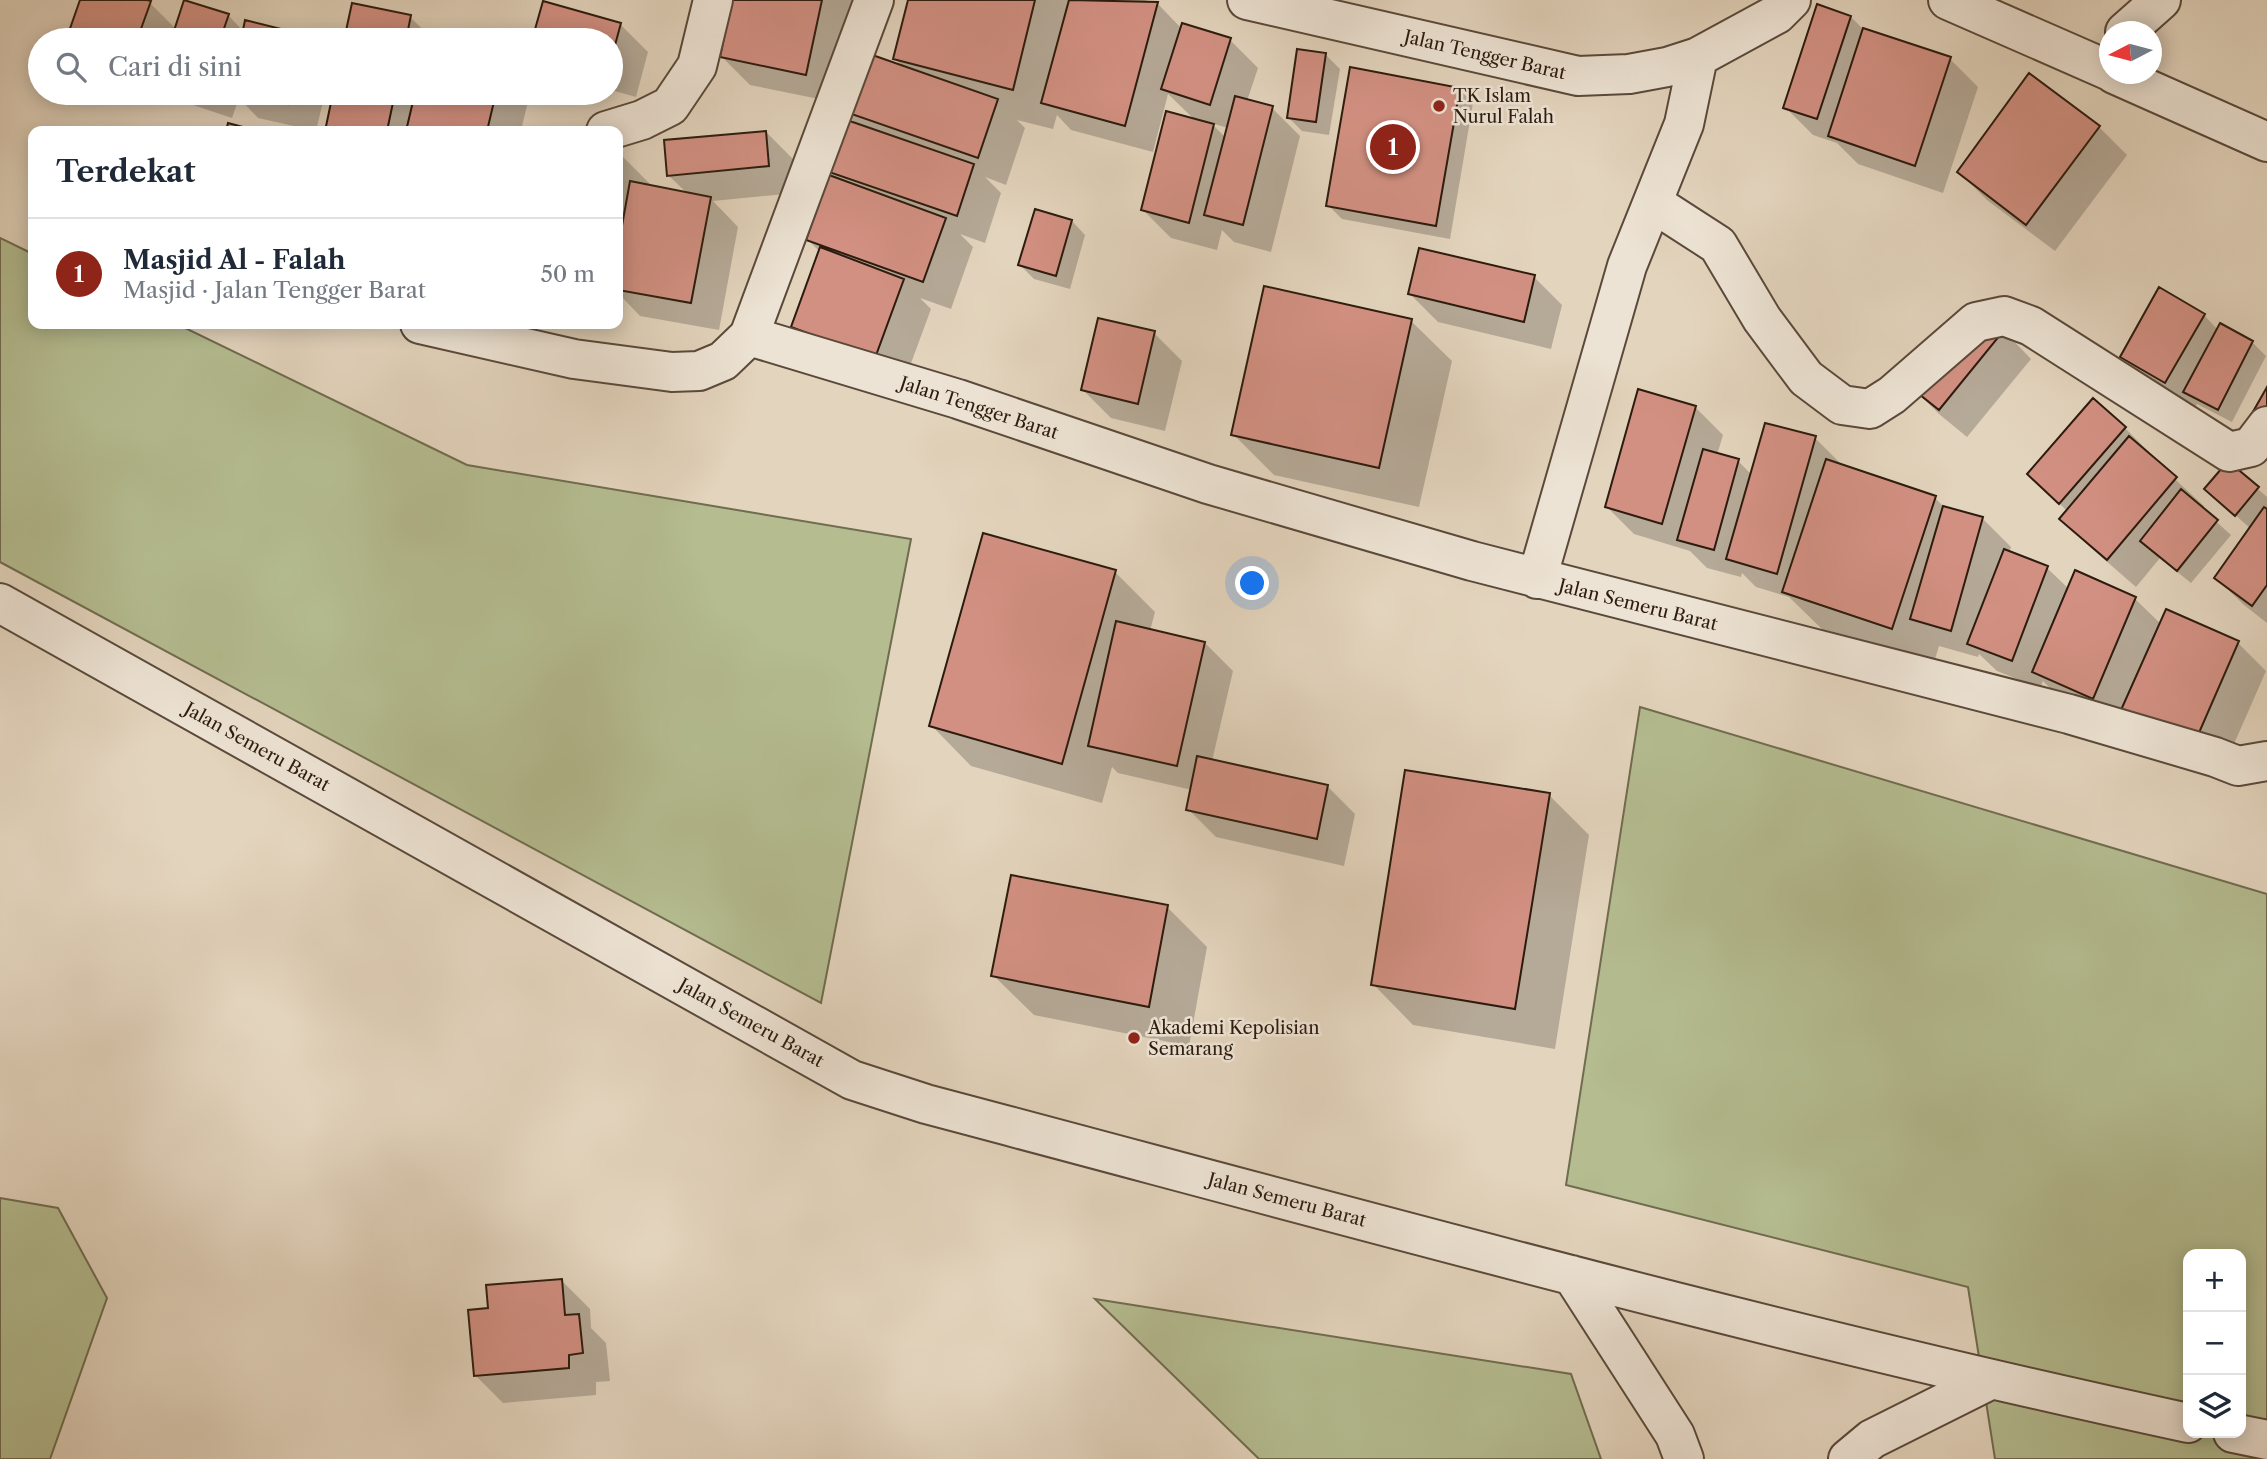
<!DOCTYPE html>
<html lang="id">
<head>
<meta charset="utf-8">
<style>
  body { margin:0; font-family:"Libre Caslon Text",serif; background:#f2f2f3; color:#1f2937 }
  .controls { position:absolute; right:21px; bottom:21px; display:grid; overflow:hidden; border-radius:14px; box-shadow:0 4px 18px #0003 }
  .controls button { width:63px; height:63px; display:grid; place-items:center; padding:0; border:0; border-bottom:2px solid #e0e1e3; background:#fff; color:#1f2937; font:35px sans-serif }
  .compass { position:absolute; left:2099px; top:21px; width:63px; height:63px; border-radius:50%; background:#fff; box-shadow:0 4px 18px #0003; rotate:264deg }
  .you { position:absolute; left:1253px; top:584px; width:24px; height:24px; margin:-18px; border:5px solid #fff; border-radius:50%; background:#1a73e8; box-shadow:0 0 0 10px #1a73e833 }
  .badge { display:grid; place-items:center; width:46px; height:46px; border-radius:50%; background:#8f2418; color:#fff; font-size:23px; font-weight:700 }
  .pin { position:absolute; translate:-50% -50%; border:4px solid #fff; box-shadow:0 2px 7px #0006 }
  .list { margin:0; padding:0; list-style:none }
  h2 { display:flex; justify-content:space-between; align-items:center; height:91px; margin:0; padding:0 28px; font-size:30px }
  h2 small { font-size:23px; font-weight:400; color:#747a83 }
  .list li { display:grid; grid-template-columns:46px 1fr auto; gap:21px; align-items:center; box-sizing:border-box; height:112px; padding:0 28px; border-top:2px solid #e0e1e3 }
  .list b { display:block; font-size:26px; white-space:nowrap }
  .list p { margin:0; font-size:23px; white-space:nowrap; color:#747a83 }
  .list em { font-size:23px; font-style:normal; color:#747a83 }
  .icon { flex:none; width:38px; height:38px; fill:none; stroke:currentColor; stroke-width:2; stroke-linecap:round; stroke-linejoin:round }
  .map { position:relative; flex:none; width:2267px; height:1459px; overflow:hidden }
  .search { position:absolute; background:#fff; box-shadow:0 4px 18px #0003; left:28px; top:28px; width:595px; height:77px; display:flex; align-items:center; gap:18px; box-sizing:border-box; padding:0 24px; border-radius:38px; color:#747a83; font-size:26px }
  .panel { position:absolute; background:#fff; box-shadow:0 4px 18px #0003; left:28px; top:126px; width:595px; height:203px; border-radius:14px }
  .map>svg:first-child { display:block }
</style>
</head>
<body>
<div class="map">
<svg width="2267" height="1459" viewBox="0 0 2267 1459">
  <rect width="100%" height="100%" fill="#e3d4bd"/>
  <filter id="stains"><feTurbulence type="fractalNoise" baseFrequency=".00286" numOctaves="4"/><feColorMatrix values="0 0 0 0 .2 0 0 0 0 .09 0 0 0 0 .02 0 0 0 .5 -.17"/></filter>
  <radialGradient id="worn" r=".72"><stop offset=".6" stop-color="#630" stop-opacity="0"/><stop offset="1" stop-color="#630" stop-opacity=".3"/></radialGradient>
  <path fill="#b4bc90" stroke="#706c4f" stroke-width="2" fill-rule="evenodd" d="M0,238L33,254V324H177L467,465L911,539L821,1003L0,562Z
    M1640,707L2267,894V1459H1995L1968,1287L1566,1185ZM2188,1254H2241V1433H2188Z
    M0,1198L58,1208L107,1298L50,1459H0Z
    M1095,1299L1571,1374L1601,1459H1259Z"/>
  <path fill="#0003" fill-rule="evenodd" d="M82,0H142L150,3L176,29L228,15L244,32L304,36L308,40H68Z
    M734,0H855L834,102L750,85L722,57Z
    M910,0H1144L1157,3L1182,29L1230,40L1258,68L1247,101L1272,108L1300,136L1271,252L1234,242L1222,230L1217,250L1171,238L1143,210L1195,120L1168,94L1153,152L1071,130L1057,115L1053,129L1017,120L1025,128L1006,185L985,177L1001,193L985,243L960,234L973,247L951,309L920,298L931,309L903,385L821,354L793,326L820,252L808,240L837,180L828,170L858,126L842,109L904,68L895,59ZM1211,123L1228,128L1226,138Z
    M544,3L620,24L648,52L636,97L611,90V40H534Z
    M353,5L410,17L434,40H346Z
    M1851,17L1864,30L1950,59L1978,87L1943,193L1858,164L1837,143L1813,135L1785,107Z
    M1326,55L1340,69L1329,135L1302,131L1288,117Z
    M1459,89L1473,103L1450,239L1342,219L1328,205Z
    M178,93H325L316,131L258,118L239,98L232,118L190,104Z
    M335,93H525L529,97L521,131H327Z
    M2099,127L2127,155L2055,251L1987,200L1959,172Z
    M766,132L794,160L796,193L713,201L738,227L719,330L640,316L618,293L620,245H618V155L622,156L650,184L649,187L688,194L668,175Z
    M1072,221L1085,235L1070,289L1034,279L1020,265Z
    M1534,277L1562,305L1551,349L1438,322L1410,294Z
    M2204,315L2218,330L2252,342L2266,356L2232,422L2197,404L2194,410L2150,384L2122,356Z
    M1411,321L1452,361L1419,507L1274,475L1233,434Z
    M453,324H530L526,340Z
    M2004,331L2031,359L1967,437L1939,414L1911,386Z
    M1154,333L1182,361L1165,431L1111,418L1083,390Z
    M1695,407L1723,435L1717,455L1738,461L1752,475L1815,438L1843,466L1935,498L1945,508L1983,519L2011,547L2009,553L2047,568L2069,589L2076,572L2135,599L2161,624L2238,643L2266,671L2223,769L2062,700L2043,681L2040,688L1997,671L1979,654L1978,657L1939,646L1932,669L1825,632L1789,597L1756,587L1742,573L1741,577L1707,568L1690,551L1634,534L1606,506Z
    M2125,428L2153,456L2151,457L2204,506L2202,509L2231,535L2191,583L2160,558L2136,587L2090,547L2062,519L2068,512L2058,502Z
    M2228,463L2267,497V623L2244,605L2216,578L2251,529L2206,489Z
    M1115,572L1155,612L1150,631L1205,643L1233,671L1212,761L1327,786L1355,814L1344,866L1216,837L1188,809L1192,790L1118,773L1112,767L1102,803L971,766L931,725Z
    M1549,795L1589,835L1555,1049L1413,1025L1373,984Z
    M1167,907L1207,947L1189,1046L1034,1015L993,975Z
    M562,1281L590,1309L591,1328L606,1343L610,1381L596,1382V1395L503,1403L475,1375L490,1310Z"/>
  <path fill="#d29082" stroke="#2c1b0e" stroke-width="2" d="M80,0H147L151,1L137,40H66Z
    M184,0L229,14L220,40H171Z
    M732,0H822L806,75L720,57Z
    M908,0H1035L1013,90L893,59Z
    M1069,0L1158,2L1125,126L1041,103Z
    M543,1L621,23L611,60V40H532Z
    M352,3L411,15L406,40H344Z
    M1817,4L1851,16L1817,119L1783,108Z
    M245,20L305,35L303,40H241Z
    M1182,23L1231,38L1210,105L1161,89Z
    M1863,28L1951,57L1915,166L1828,136Z
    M1297,49L1326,53L1316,122L1287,118Z
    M861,51L998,99L978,158L840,110Z
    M1350,67L1460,88L1436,226L1326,206Z
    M2029,73L2100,126L2026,225L1957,172Z
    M239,93H291L288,104Z
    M333,93H395L387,131H325Z
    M415,93H496L487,131H406Z
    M1235,96L1273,106L1243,225L1204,215Z
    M1166,111L1214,124L1189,223L1141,210Z
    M844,119L974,164L957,216L826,171Z
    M228,123L258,131H226Z
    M766,131L769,166L667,176L664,140Z
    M618,154H622L618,213Z
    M829,175L946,218L923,282L806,240Z
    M630,181L711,197L691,303L618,290V248Z
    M1035,209L1072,220L1056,276L1018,265Z
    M820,247L904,279L875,358L791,327Z
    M1419,248L1535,275L1524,322L1408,294Z
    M1264,286L1412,319L1379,468L1231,435Z
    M2159,287L2205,314L2165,383L2120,357Z
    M1976,305L2005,329L1939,410L1909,386Z
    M1098,318L1155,331L1138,404L1081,390Z
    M2220,323L2253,341L2218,410L2183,392Z
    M2267,387V427L2250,417Z
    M1638,389L1696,406L1662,524L1605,507Z
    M2093,398L2126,427L2059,504L2027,474Z
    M1765,423L1816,436L1777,574L1726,559Z
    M2129,436L2177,477L2107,560L2059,519Z
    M1703,449L1739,459L1714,550L1677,540Z
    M1826,459L1936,496L1892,629L1782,592Z
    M2228,461L2259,487L2235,516L2204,489Z
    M2181,489L2218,520L2177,571L2140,541Z
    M1943,506L1983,517L1951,631L1910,619Z
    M2264,507L2267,509V585L2252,606L2214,578Z
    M983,533L1116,570L1062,764L929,726Z
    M2004,549L2048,566L2012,661L1967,644Z
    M2075,570L2136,597L2093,699L2032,672Z
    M2166,609L2239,641L2195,742L2121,710Z
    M1116,621L1205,642L1177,766L1088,746Z
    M1197,756L1328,785L1317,839L1186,810Z
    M1405,770L1550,793L1515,1009L1371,985Z
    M1011,875L1168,905L1149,1007L991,976Z
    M562,1279L565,1315L579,1314L583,1353L569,1355V1368L474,1376L468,1310L488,1308L486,1285Z"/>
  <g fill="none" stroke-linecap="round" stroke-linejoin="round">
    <g stroke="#5a493a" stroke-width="42">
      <path id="minor" d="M1247,0L1578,76L1629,74L1667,67L1698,57L1777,14L1791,0
        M1948,0L2110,71
        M2125,32L2161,0
        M2114,74L2267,142
        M606,131L642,120L670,106L697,66L713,0
        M1653,203L1718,245L1762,319L1806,378L1842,405L1870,409L1892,395L1976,322L2004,316L2031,326L2229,452L2251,447L2267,426
        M420,324L574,359L672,372L699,371L723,361L749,336L874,0
        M749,336L958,399L1208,484L1472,561L2069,714L2215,757L2238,766L2267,761
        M1537,579L1627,266L1684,124L1698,57
        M0,603L852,1080L926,1104C1345,1215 1764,1332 2188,1423
        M1572,1275L1675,1435L1684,1459
        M2233,1433L2267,1440
        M1848,1459L1872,1439L1992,1379"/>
    </g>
    <use href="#minor" stroke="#ede3d4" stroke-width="38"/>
  </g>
  <g fill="#8f2418" stroke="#ede3d4" stroke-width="2.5">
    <circle cx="1439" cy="106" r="7"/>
    <circle cx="1134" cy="1038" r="7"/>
  </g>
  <g text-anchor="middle" stroke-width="5" stroke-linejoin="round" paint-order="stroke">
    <g font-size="18" fill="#2c1b0e" stroke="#ede3d4">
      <text transform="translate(1485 55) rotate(13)" y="6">Jalan Tengger Barat</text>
      <text transform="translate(979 408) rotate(18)" y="6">Jalan Tengger Barat</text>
      <text transform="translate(1638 605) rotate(14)" y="6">Jalan Semeru Barat</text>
      <text transform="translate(257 747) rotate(29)" y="6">Jalan Semeru Barat</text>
      <text transform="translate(751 1023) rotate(29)" y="6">Jalan Semeru Barat</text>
      <text transform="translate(1287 1200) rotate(15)" y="6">Jalan Semeru Barat</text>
    </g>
    <g font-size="18" fill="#2c1b0e" stroke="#ede3d4" text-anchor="start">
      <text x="1453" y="102">TK Islam<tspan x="1453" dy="21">Nurul Falah</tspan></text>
      <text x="1148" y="1034">Akademi Kepolisian<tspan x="1148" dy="21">Semarang</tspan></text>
    </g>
  </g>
  <rect width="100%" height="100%" filter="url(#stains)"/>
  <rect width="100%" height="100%" fill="url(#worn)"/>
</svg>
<div class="controls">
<button>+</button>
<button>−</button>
<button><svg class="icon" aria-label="layers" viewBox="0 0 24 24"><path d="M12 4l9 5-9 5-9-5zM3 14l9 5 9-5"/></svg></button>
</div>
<svg class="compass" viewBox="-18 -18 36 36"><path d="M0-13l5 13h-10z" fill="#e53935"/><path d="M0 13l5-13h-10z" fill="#747a83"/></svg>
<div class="you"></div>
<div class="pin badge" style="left:1393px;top:147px">1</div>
<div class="search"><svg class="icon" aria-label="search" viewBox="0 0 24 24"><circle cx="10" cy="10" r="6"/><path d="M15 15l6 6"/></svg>Cari di sini</div>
<section class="panel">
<h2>Terdekat<small></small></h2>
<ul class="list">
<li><span class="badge">1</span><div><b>Masjid Al - Falah</b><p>Masjid · Jalan Tengger Barat</p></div><em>50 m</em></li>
</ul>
</section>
</div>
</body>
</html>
